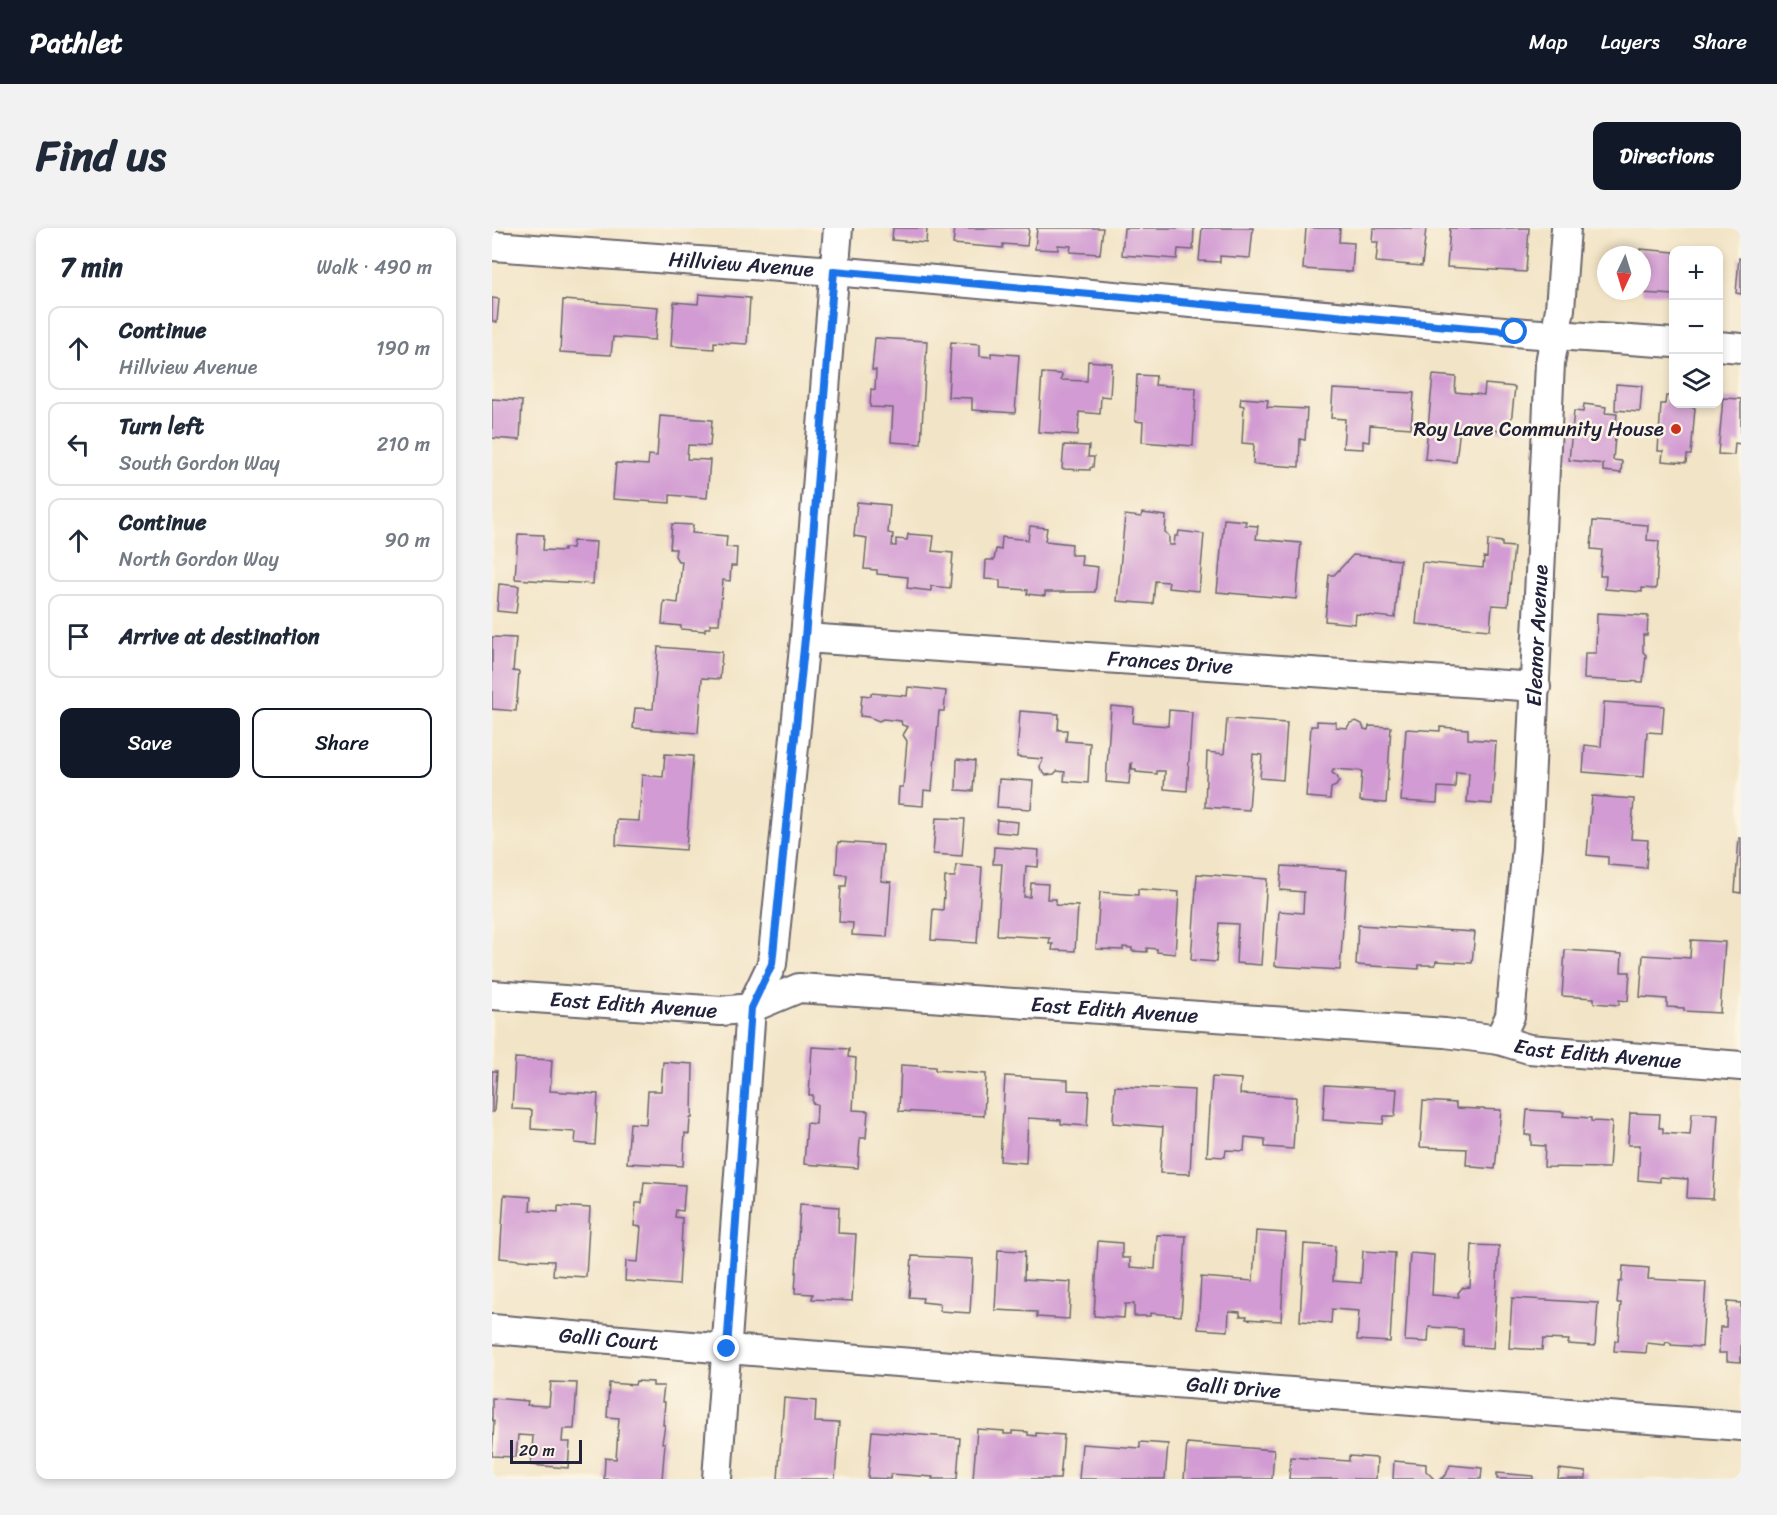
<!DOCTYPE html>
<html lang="en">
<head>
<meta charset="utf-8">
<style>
  body { margin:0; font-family:Sriracha,sans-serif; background:#f2f2f3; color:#1f2937 }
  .controls { position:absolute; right:18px; top:18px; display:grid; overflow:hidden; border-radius:12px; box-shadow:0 3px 9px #0003 }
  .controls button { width:54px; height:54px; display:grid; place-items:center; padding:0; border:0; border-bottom:2px solid #e0e1e3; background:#fff; color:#1f2937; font:30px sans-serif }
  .compass { position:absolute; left:1105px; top:18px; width:54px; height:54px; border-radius:50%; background:#fff; box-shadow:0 3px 9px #0003; rotate:184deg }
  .scale { position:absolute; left:18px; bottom:15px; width:72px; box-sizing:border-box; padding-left:6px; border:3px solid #22223b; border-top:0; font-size:16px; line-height:21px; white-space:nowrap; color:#22223b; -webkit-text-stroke:4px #fcf5e5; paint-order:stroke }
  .stop { position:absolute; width:18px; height:18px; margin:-14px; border:4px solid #1a73e8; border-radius:50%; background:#fff }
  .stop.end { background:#1a73e8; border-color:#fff; box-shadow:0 2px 6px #0008 }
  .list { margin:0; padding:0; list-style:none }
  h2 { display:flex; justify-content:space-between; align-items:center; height:78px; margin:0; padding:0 24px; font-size:26px }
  h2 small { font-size:20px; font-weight:400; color:#747a83 }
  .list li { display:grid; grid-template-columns:39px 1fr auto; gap:18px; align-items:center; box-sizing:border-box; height:84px; margin:0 12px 12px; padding:0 12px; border:2px solid #e0e1e3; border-radius:12px }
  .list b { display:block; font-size:22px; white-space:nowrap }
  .list p { margin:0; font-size:20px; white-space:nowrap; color:#747a83 }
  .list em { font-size:20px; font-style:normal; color:#747a83 }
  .actions { display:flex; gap:12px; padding:18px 24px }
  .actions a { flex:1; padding:14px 0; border:2px solid #111827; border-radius:12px; text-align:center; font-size:21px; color:#111827 }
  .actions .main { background:#111827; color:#fff }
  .icon { flex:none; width:33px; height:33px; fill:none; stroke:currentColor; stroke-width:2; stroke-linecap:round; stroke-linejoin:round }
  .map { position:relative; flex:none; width:1249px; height:1251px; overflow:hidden; border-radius:12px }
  header { display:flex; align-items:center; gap:36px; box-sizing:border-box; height:84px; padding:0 30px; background:#111827; color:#fff }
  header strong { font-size:28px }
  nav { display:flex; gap:33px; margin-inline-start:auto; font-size:21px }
  .intro { display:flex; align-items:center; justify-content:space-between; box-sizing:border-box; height:144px; padding:0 36px }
  h1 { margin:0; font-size:42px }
  .button { padding:15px 27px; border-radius:12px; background:#111827; color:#fff; font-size:21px; font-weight:700 }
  main { display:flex; gap:36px; padding:0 36px }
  aside { flex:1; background:#fff; border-radius:12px; box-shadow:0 3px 9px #0003 }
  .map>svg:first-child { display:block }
</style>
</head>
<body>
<header>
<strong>Pathlet</strong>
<nav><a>Map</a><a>Layers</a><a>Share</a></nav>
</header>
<div class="intro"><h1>Find us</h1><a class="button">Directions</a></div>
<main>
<aside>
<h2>7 min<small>Walk · 490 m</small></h2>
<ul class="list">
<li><svg class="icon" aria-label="ahead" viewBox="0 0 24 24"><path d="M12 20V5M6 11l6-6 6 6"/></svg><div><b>Continue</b><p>Hillview Avenue</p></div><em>190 m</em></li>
<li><svg class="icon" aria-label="left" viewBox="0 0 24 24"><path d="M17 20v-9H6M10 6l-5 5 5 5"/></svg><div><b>Turn left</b><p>South Gordon Way</p></div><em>210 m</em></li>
<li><svg class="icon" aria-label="ahead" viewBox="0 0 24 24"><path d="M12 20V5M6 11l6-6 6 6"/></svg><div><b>Continue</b><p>North Gordon Way</p></div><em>90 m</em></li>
<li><svg class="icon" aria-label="arrive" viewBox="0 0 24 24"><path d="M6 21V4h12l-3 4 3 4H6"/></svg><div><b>Arrive at destination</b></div></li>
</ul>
<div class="actions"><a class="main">Save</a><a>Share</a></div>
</aside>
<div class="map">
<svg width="1249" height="1251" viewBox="0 0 1249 1251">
  <rect width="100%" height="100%" fill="#fcf5e5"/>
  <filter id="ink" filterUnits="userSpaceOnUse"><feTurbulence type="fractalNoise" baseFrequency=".0167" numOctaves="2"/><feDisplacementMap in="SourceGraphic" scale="12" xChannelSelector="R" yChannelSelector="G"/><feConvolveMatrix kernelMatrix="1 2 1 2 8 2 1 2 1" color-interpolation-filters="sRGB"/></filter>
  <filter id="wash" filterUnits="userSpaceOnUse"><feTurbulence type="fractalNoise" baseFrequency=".008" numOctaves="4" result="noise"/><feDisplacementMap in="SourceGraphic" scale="24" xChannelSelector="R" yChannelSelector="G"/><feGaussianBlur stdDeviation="1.35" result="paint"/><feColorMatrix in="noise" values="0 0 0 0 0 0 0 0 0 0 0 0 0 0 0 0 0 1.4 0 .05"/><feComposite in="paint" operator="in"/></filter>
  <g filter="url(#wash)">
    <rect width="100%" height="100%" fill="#f2e4c6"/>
    <g id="blocks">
      <path fill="#d29bd3" d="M401,0H435L434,15L400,12Z
        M463,0H537L535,18L511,16V20L461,16Z
        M545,0H611L608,26L578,24L579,18L566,17V22L543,21Z
        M632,0H702L701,22L686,21L685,31L630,27Z
        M710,0H761L758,30L728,28V34L707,33Z
        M814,0H848L847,14L862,15L860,44L811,41Z
        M881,0H934L930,38L884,34L886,14H880Z
        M958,0H1037L1034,44L955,39Z
        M1148,21L1182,24V67L1150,65V27H1148Z
        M1247,30L1249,31V66L1244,65Z
        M207,66L258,70L255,116L222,114V121L179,118L182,74L206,76Z
        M0,70L7,71L5,94L0,93Z
        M71,72L166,79L163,112L121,109L119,127L68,124Z
        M383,110L435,113L429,216L399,214L401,180L378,179L379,161L383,162L384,142H380Z
        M459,114L488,116V128L499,129V125L527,127L523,185L480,182V170L456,169Z
        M596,133L620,135L618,169L609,168L608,186L587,184L586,207L546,204L550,145L570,146L569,152L595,153Z
        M645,147L664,148L663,157L704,160L701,218L650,214L651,194L643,193Z
        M941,147L964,149L963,164L992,167L993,156L1023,159L1018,204L968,199L964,234L933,231Z
        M1124,156L1150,158L1148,184L1123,182Z
        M841,161L922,165L919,200L878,197L877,214L871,213V221L851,220L853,191L839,190Z
        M1174,168H1182V176H1199L1198,179L1203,180L1199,227H1195L1194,235L1170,233L1171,223H1166L1169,176H1173Z
        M749,170L776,172L775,179L815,181L813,212L808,211L807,239L761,236L762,216L750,215L752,178L748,177Z
        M1231,170L1249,171V216L1243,215L1242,227L1226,226Z
        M0,171L30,173L28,212L0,210Z
        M1092,176L1114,179L1113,185L1125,186L1121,232L1130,233L1129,245L1111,243V236L1077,232L1082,183L1091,184Z
        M168,188L220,192L218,218L196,217L195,231L218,232L215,270L178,267V275L121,271L124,235L156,237L157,227L165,228Z
        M572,217L597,218L596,229H602L601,239L598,240V242L570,241Z
        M365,274L398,277L396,305L401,306L400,318H404V311L415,312L416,306L442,308L440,323L461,325L458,360L439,358V363L415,360L416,349L385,346V342L372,341L375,310L362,308Z
        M650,285L674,288L673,304L677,308V317H682L683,308H686L687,303L712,306L707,363L676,360L677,354L663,353L661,376L625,373L633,287L649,289Z
        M732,291L754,293L753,297L766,298L764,311L809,315L804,371L725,364Z
        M1101,293L1156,297L1155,312L1167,313L1164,361L1150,360V364L1113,361L1114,348H1108L1110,322L1099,321Z
        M180,296L201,297L200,305L235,308L234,319L245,320L244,338H239L238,353L231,352L227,396H218V400H213V403L189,401V398L170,396L172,373L186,375L190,333H186L183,328L184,321H178Z
        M538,298L555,300L553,313L580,316L579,327H590L589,337L606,339L603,364H553V368L535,366L536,362L508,360V352L493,351L494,332H502L504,321L509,322L510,309L536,312Z
        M26,306L52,307L51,322L72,323V320H80L81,313L104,314L101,356L23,351Z
        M996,312L1010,314V318L1022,319L1016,378L1000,377L998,402L924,396L930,334L991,340L992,329L995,330Z
        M861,327L908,332L903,390L864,386L863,396L833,393L837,347H842Z
        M7,356L27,358L24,385L5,383Z
        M1105,385L1156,388L1155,407H1151V424L1154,427L1151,454L1092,451L1093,425H1104Z
        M0,409L24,410L21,443L27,444L24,483L0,481Z
        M166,419L230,424L228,451L210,450L206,505L141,500L143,480L161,481Z
        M416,459L454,463L452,483H447L440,563L432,562L431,578L406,576L407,559H411L415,513L411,507L416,499L410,497L409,493L391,491L387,493L377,489L368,488L370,467L379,468V465L415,468Z
        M1112,474L1172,478L1170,505L1155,504L1152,549L1091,544L1093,517L1109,519Z
        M619,478L642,480L641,495L676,498L677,482L700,484L695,563L672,561L673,543H665V546L644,544V541H640V535H639L637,556L614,554Z
        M528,483L567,486L566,502H575L574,513L598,515L596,555L572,553L573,544L565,543L562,546L554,547L549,542L548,539L551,531L525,529Z
        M735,491L795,495L791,552L768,550L770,527L761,526L757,582L713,579L715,524L732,526Z
        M825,493L844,494V499L855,500L858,495L864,493L870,496L872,501L876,502L877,498L899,499L894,575L868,573L870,543L841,541L840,545L845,548L847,553L844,558L839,560L838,571L814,569L819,498H825Z
        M948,499L976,501V511L1004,513L1000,576L975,574L977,545L964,544L963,560L946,559L945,575L909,573L914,501L948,503Z
        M173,526L201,528L194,622L124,617L125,592L147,593L150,547L171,549Z
        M465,531L483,533L481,563L464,562Z
        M507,551L541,553L539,581L505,579Z
        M1100,568L1142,571L1139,611L1156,612L1154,640L1116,637V629L1095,627Z
        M444,590L473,591L470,628L441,626Z
        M505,592L526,594L525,606L504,604Z
        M1247,610H1249V665L1243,664Z
        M346,614L391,617L389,653L399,654L395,709L360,707L361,695L347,694L349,658H354L355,647L344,646Z
        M502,619L547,622L546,639L534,638L532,669H538L539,655L556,656L555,671H564V677L586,678L583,723L560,722L561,716H557L558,710L505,707L510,636H501Z
        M464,637L490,639L485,715L439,712L441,681L451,682L453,649H463Z
        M790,638L855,642L848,742L783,738L787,683L811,685L812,664L788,662Z
        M705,646L775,651L769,737L744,735L746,696L727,695L724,734L699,732Z
        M646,661L687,664L683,726L665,724V721L655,720V724L640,723V720L631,719V722L604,721L608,664L646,667Z
        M866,697L983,704L980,735L944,733L943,737H927V741L864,737Z
        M1199,712L1233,714L1228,785L1192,783V780L1175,779V771L1148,769L1151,727L1198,730Z
        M1073,722L1130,726L1129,744H1138L1136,773L1127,772V777L1102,775V770L1070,768Z
        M320,819L357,821L356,829L364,830L361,882L376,883L374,910H368L366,940L312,936L315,895L324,896L325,876L320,875L321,867H317Z
        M23,830L60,832L58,863L106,866L103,917L83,915L84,904L39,901L40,882L20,881Z
        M171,834L201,836L200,890H198L197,906L193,905L191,938L135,935L138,895L154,896L156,863H169Z
        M409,837L443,839V842L494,846L492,888L407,883Z
        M0,843H5L2,884H0Z
        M513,848L576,852V862L597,863L595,898L569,896V892L536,890L534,935L508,933Z
        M720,849L749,851L748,866L804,869L801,921L773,919V911L753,909L752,923L734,922L733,929L715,928Z
        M833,857L905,861L903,888H892L891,896L831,892Z
        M623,858L702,862L698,946L668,945L671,899L621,895Z
        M931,873L964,875V880L1009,882L1003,941L980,939V937H974L975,921L928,919Z
        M1035,882L1072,884L1071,888L1099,890V893L1120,894L1117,940L1052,939L1053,918L1039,917V907H1033Z
        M1138,885L1168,886L1167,900H1171V905L1198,907L1200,885L1226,886L1221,971L1195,970L1196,951L1168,949V954L1146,952L1148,917H1136Z
        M152,954L193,957L191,983L184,982L183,989L190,990V1000L187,1057L133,1053L134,1033L146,1034L149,999L142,998L144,975H150Z
        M12,967L39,969L38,982L66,984V978L98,980L94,1049L61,1047L62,1033L38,1032V1033L8,1030Z
        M308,976L347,979L346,1005L364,1006L360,1073L320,1071L321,1066L303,1065Z
        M764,1003L794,1005L789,1093L754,1091L755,1088H748V1084L737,1083L736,1103L706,1101L709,1049L761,1053Z
        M665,1007L694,1008L689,1088L658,1085V1088H642V1076H633L632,1090L602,1088L606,1013L630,1015V1030H638V1039L663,1041Z
        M812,1016L843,1018L841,1053L869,1055L871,1023L903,1025L898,1114L865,1112L867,1083L840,1081L839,1095L808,1093Z
        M980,1017L1007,1018L1001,1120L971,1118V1101L937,1099L936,1114L913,1113L918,1025L942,1027L940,1067L967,1069L966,1065L970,1060L978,1059Z
        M506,1022L533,1023L532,1051L579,1054L577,1091L545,1089V1084L503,1082Z
        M420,1028L481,1031L478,1085L448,1083V1076L430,1074L431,1070L417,1069Z
        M1131,1038L1157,1040L1156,1051L1214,1054L1210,1119L1179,1117V1115L1174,1114L1173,1117L1155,1115L1154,1125L1122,1123L1123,1113H1126L1129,1075H1125L1127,1054L1130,1053Z
        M1020,1070L1106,1075L1103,1118L1076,1116L1077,1112L1051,1111L1050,1122L1017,1120Z
        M1235,1074L1249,1075V1134L1235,1133V1125H1227L1228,1099H1234Z
        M144,1153L161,1154V1158H172L170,1174H173L171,1197H173L170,1215H173L170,1251H112L113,1230L124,1231L127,1190L115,1189L117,1155L143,1157Z
        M59,1154L85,1155L82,1201H71L70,1214H78L76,1240L39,1237L41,1208L26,1207L24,1229L0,1228L2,1193L0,1192V1170L36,1173L35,1177L57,1178Z
        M292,1170L324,1173L323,1194L347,1195L343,1251H286Z
        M485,1201L512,1203V1206H520V1203L536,1204V1207L544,1208V1205L572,1207L568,1251H481Z
        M380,1203L468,1210L465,1251H440L441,1249L399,1246L398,1251L376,1250Z
        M648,1214L676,1216L673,1251H587L590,1216L648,1220Z
        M695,1215L782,1222L780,1251H692Z
        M857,1228L885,1230L884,1251H797L799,1229L857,1233Z
        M902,1233L934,1236V1243L942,1251H901Z
        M958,1237L990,1240L989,1251H948L954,1247Z
        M1067,1241L1094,1244V1251H1066Z
        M1005,1245L1041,1248V1251H1005Z"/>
    </g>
  </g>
  <g filter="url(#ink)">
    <use href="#blocks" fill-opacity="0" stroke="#6b666c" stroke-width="1.5"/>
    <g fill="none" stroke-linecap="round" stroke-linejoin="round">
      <g stroke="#6b666c" stroke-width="32">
        <g id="street">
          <path id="s1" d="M0,18L342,43L1034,105L1182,115"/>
          <path d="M1226,118L1249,120"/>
          <path id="s2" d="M313,410L1044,459"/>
          <path id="s3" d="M0,767L229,783L259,780L307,760L953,805L1007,812L1037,821L1249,838"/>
          <path id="s4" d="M1007,812L1018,788L1035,619L1058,135L1068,81L1074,0"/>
          <path id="s5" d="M0,1101L235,1121L1249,1198"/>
          <path d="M225,1251L259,780L280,736L313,410L346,0"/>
        </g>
      </g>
      <use href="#street" stroke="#fff" stroke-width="28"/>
    </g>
  </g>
  <g fill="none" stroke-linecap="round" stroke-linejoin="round" filter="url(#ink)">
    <path stroke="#1a73e8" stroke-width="8" d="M235,1121L259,780L280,736L313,410L342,43L1023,104"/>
  </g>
  <circle fill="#c8321e" stroke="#fcf5e5" stroke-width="2" cx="1184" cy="201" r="6"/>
  <g text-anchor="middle" stroke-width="5" stroke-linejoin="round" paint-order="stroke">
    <g font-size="21" fill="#22223b" stroke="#fcf5e5">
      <text dy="7" stroke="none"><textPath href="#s1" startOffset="250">Hillview Avenue</textPath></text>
      <text dy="7" stroke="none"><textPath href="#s4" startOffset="408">Eleanor Avenue</textPath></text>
      <text dy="7" stroke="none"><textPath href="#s2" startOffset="366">Frances Drive</textPath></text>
      <text dy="7" stroke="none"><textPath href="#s3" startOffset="142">East Edith Avenue</textPath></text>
      <text dy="7" stroke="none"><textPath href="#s3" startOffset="628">East Edith Avenue</textPath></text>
      <text dy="7" stroke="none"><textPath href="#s3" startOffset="1114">East Edith Avenue</textPath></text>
      <text dy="7" stroke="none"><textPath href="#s5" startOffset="117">Galli Court</textPath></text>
      <text dy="7" stroke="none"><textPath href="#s5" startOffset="744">Galli Drive</textPath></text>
    </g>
    <g font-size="21" fill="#22223b" stroke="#fcf5e5" text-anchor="end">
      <text x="1172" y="208">Roy Lave Community House</text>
    </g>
  </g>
</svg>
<div class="controls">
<button>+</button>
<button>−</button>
<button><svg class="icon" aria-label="layers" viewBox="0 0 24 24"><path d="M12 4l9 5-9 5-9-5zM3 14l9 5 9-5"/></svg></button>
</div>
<svg class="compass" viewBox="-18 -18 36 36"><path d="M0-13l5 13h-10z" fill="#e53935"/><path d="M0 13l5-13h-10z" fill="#747a83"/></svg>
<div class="scale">20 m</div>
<div class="stop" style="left:1023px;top:104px"></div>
<div class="stop end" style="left:235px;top:1121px"></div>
</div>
</main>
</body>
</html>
